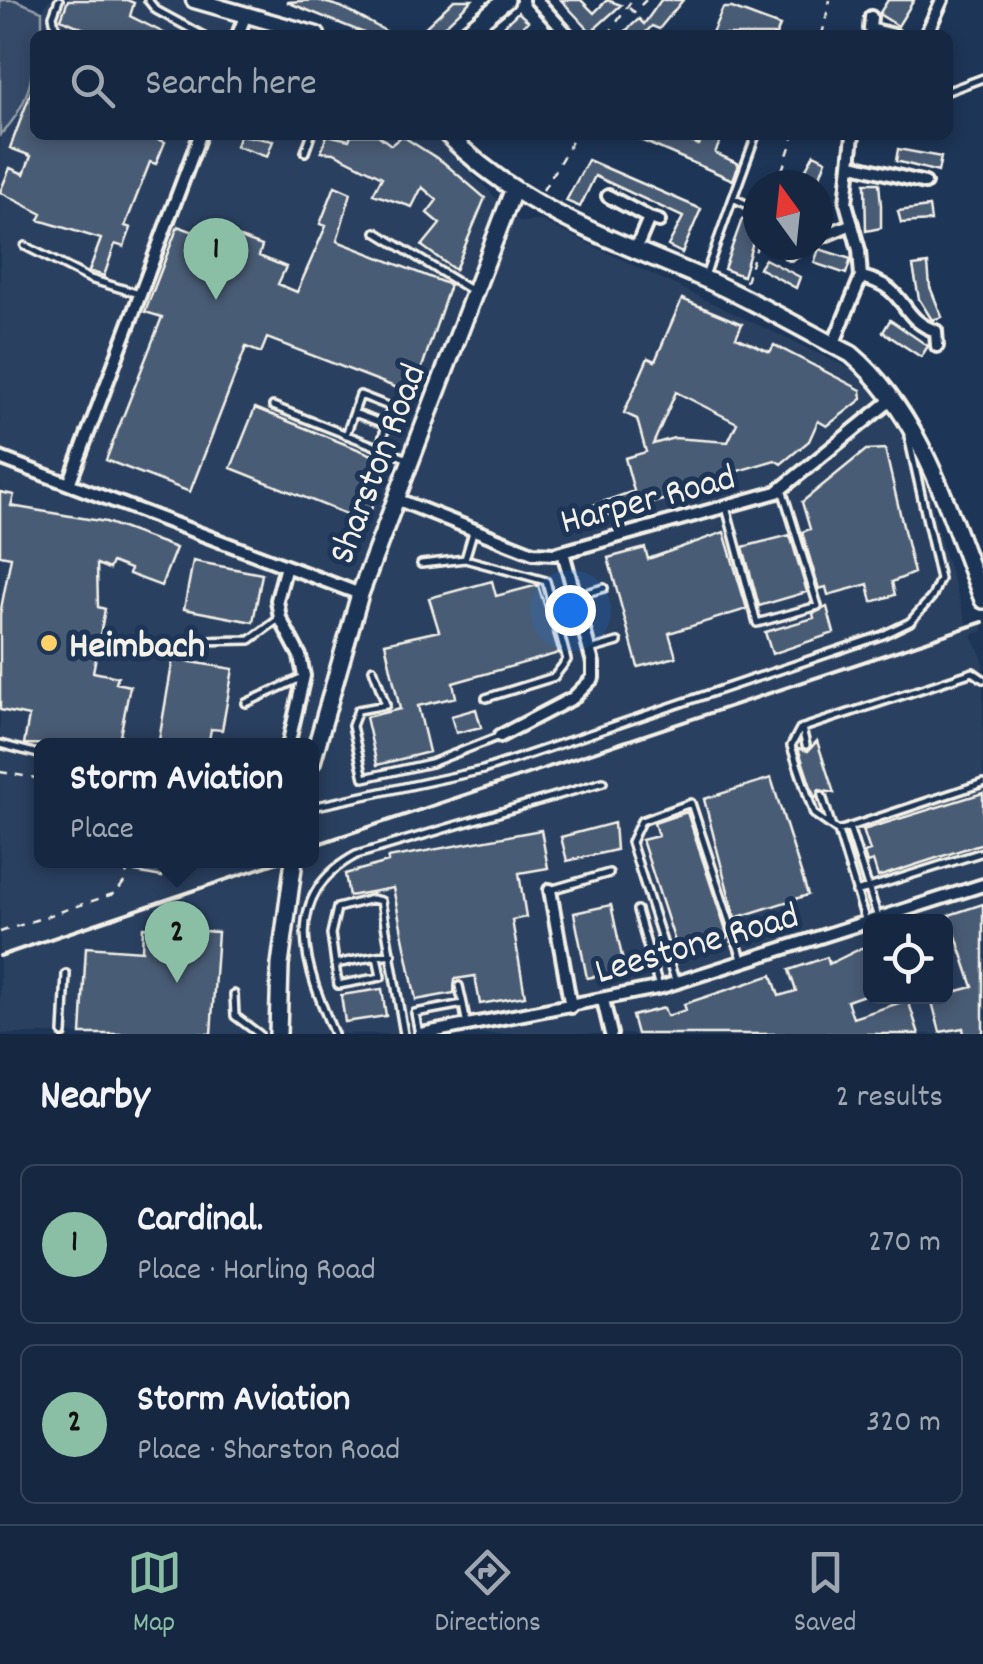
<!DOCTYPE html>
<html lang="en">
<head>
<meta charset="utf-8">
<style>
  body { margin:0; font-family:Dekko,sans-serif; background:#23344c; color:#f1f3f6 }
  .controls { position:absolute; right:30px; bottom:30px; display:grid; overflow:hidden; border-radius:15px; box-shadow:0 5px 15px #0003 }
  .controls button { width:90px; height:90px; display:grid; place-items:center; padding:0; border:0; border-bottom:2px solid #35445a; background:#162841; color:#f1f3f6; font:50px sans-serif }
  .compass { position:absolute; left:743px; top:170px; width:90px; height:90px; border-radius:50%; background:#162841; box-shadow:0 5px 15px #0003; rotate:345deg }
  .you { position:absolute; left:570px; top:610px; width:35px; height:35px; margin:-25px; border:8px solid #fff; border-radius:50%; background:#1a73e8; box-shadow:0 0 0 15px #1a73e833 }
  .badge { display:grid; place-items:center; width:65px; height:65px; border-radius:50%; background:#8abfa5; color:#111; font-size:32px; font-weight:700 }
  .pin { position:absolute; translate:-50% -82px; filter:drop-shadow(0 2px 5px #0008) }
  .pin::after { content:''; position:absolute; top:52px; width:35px; height:30px; background:inherit; clip-path:polygon(0 0,100% 0,50% 100%) }
  .popup { position:absolute; left:34px; top:738px; width:285px; height:130px; box-sizing:border-box; display:grid; place-content:center; border-radius:15px; background:#162841; filter:drop-shadow(0 2px 8px #0005); font-size:32px; white-space:nowrap; color:#9ea6b1 }
  .popup b { font-size:38px; color:#f1f3f6 }
  .popup::after { content:''; position:absolute; left:50%; top:100%; margin-left:-20px; border:20px solid transparent; border-top-color:#162841 }
  .list { margin:0; padding:0; list-style:none }
  h2 { display:flex; justify-content:space-between; align-items:center; height:130px; margin:0; padding:0 40px; font-size:42px }
  h2 small { font-size:32px; font-weight:400; color:#9ea6b1 }
  .list li { display:grid; grid-template-columns:65px 1fr auto; gap:30px; align-items:center; box-sizing:border-box; height:160px; margin:0 20px 20px; padding:0 20px; border:2px solid #35445a; border-radius:15px }
  .list b { display:block; font-size:38px; white-space:nowrap }
  .list p { margin:0; font-size:32px; white-space:nowrap; color:#9ea6b1 }
  .list em { font-size:32px; font-style:normal; color:#9ea6b1 }
  .icon { flex:none; width:55px; height:55px; fill:none; stroke:currentColor; stroke-width:2; stroke-linecap:round; stroke-linejoin:round }
  .map { position:relative; flex:none; width:983px; height:1034px; overflow:hidden }
  .search { position:absolute; background:#162841; box-shadow:0 5px 15px #0003; left:30px; right:30px; top:30px; height:110px; display:flex; align-items:center; gap:25px; box-sizing:border-box; padding:0 35px; border-radius:15px; color:#9ea6b1; font-size:38px }
  .sheet { height:490px; background:#162841 }
  nav { display:flex; justify-content:space-around; align-items:center; box-sizing:border-box; height:140px; border-top:2px solid #35445a; background:#162841; font-size:28px; color:#9ea6b1 }
  nav a { display:grid; justify-items:center; gap:5px }
  nav .on { color:#8abfa5 }
  .map>svg:first-child { display:block }
</style>
</head>
<body>
<div class="map">
<svg width="983" height="1034" viewBox="0 0 983 1034">
  <rect width="100%" height="100%" fill="#1d3557"/>
  <filter id="ink" filterUnits="userSpaceOnUse"><feTurbulence type="fractalNoise" baseFrequency=".01" numOctaves="2"/><feDisplacementMap in="SourceGraphic" scale="20" xChannelSelector="R" yChannelSelector="G"/><feConvolveMatrix kernelMatrix="1 2 1 2 8 2 1 2 1" color-interpolation-filters="sRGB"/></filter>
  <g filter="url(#ink)">
    <path fill="#2a4060" fill-rule="evenodd" d="M49,0H194L296,35H42V11Z
      M35,74V135H433L520,222L541,221L865,376L926,476L939,536L967,624L983,620V631L972,635L983,660V1034H0V135L11,124ZM42,746H312V860H42ZM870,922H946V996H870Z"/>
    <path fill="#354a67" stroke="#949ea8" stroke-width="2.5" d="M0,0H15L42,11V35H35C35,73 29,107 0,135Z"/>
    <path fill="#485b74" stroke="#f4f1e8" stroke-width="2.5" fill-rule="evenodd" d="M68,0H127L134,3L130,16L168,35H98L61,19Z
      M317,0L341,7L393,35H369L287,2Z
      M454,0H472L435,35H417Z
      M561,0H581L594,13L607,0L621,5L591,32Z
      M661,0H683L659,29L652,26L643,35H621L639,19L644,24Z
      M888,0H914L898,26L879,14Z
      M723,8H732L780,26L776,35H711Z
      M518,12L528,21L514,35H495Z
      M34,84L35,135H146L165,142L156,164L150,162L125,226L131,228L124,247L115,244L104,276L89,271L101,239L39,220L42,214L0,192L10,168L24,174L31,156L10,148Z
      M240,135L273,141L267,157L236,146Z
      M327,135L349,140L351,135H378L391,145L402,136L443,162L485,198L455,270L422,246L440,224L427,213L437,200L422,187L412,207L373,194L382,177L334,153L321,152Z
      M629,135H675L699,145L703,135H723L715,153L739,164L733,180Z
      M898,149L941,157L938,172L896,161Z
      M814,154L826,160L817,185H803L802,176Z
      M588,160L701,209L682,253L668,246L683,217L595,176L580,207L566,201Z
      M865,183H879L881,205V228L866,231Z
      M335,186L351,193L337,241L450,285L413,394L267,338L261,353L246,347L190,492L106,460L162,317L145,312L178,226L207,237L211,227L262,246L259,256L286,267L278,284L297,292L326,226L320,224Z
      M929,207L931,221L901,223L898,211Z
      M742,219L758,225L743,276L724,269Z
      M819,249L851,259L846,274L814,263Z
      M765,259L800,277L796,288L759,268Z
      M928,264L930,287L942,317L932,320L919,299L913,266Z
      M682,299L742,324L736,337L770,352L774,345L861,390L862,399L827,426L818,421L809,441L781,464L775,460L731,473L733,481L589,520L585,508L634,491L625,458L646,452L637,419L624,413L648,358L655,361ZM676,392L737,423L728,442L674,438L653,444Z
      M890,320L928,346L921,357L883,332Z
      M255,408L390,462L366,522L231,468Z
      M885,449L914,573L892,582L895,595L872,602L868,584L828,595L826,587L819,589L802,532L810,529L802,502L866,450Z
      M0,492L14,495L11,506L106,522L176,548L161,586L129,574L130,569L112,562L109,569L97,564L98,607L105,609L93,672L118,677L116,683L130,686L118,746L24,744L29,716L0,710V614L11,557L0,555Z
      M724,532L747,609L669,633L676,657L638,667L608,558L645,548L648,559Z
      M790,535L807,592L759,606L743,547Z
      M193,561L262,574L253,622L184,609Z
      M492,581L496,596L538,585L559,653L453,683L456,697L418,706L429,752L377,765L366,717L400,709L385,643L439,631L429,598Z
      M827,607L834,633L772,654L765,632L814,618L813,614Z
      M173,659L233,669L222,730L211,729L208,746H158Z
      M476,709L481,727L456,733L451,716Z
      M817,741L834,793L819,790L815,799L798,748L808,751Z
      M771,778L808,895L735,918L704,799Z
      M983,793V843L878,877L873,861L867,863L864,853L870,851L863,830Z
      M687,812L728,937L679,954L642,840L658,836L654,823Z
      M614,823L616,850L567,861L561,837Z
      M541,830L548,868L519,873L526,917L512,920L525,996L480,1004L475,976L455,979L454,993L416,1000L393,888L349,896L345,874L388,862V858Z
      M137,860H176L173,872L163,871L162,877L135,872Z
      M983,904V1034H964L963,1028L940,1032L931,998L973,987L949,915Z
      M611,905L625,971L587,978L574,913Z
      M143,927L218,932L211,1034H81L86,947L142,951Z
      M870,944V993L847,1001L853,1018L908,1000L919,1034H637L632,1016L664,1008L667,1016L686,1010L684,1004L772,975L779,996L796,991L789,970L827,957L829,964Z
      M382,989L386,1016L345,1022L341,995Z"/>
    <g fill="none" stroke-linecap="round" stroke-linejoin="round">
      <g stroke="#f4f1e8" stroke-width="12">
        <path id="service" d="M148,0L156,10L202,35
          M57,35L53,16L59,0
          M948,91L983,78
          M305,152L311,135
          M733,198L756,135
          M376,232L472,291
          M25,246L90,279L139,294
          M705,276L733,198L758,210
          M273,406L408,459
          M354,413L386,425
          M346,435L360,395L391,407L380,447
          M726,507L757,623L818,606L782,489
          M465,559L546,581L567,660L554,677L486,698
          M421,564L465,559L473,532
          M575,596L604,588
          M194,641L250,640L280,618
          M590,650L618,642
          M373,669L386,705L358,710L352,726L364,778L431,763L500,736
          M246,703L301,678
          M802,728L806,745
          M0,744L42,755
          M822,796L831,824
          M312,807L483,770L883,635L910,622L932,597L940,579L908,436
          M849,827L878,918
          M838,831L983,783
          M550,890L609,873
          M856,892L983,852
          M637,910L659,987
          M865,919L838,831L814,814L791,746L800,729L973,672L983,679
          M392,954L377,956L381,977L338,985L331,934L337,908L372,899L381,901L404,1034
          M335,964L377,956
          M675,980L631,842L641,821L691,803L743,962
          M459,986L463,1004
          M234,994L235,1016L259,1034
          M63,1034L66,974
          M334,1034C306,968 278,897 356,855L603,782
          M419,1034L415,1013L463,1004L467,1026"/>
      </g>
      <g stroke="#f4f1e8" stroke-width="18">
        <path id="minor" d="M536,0L568,35
          M871,17L870,29L894,35
          M238,35L246,14
          M926,35L942,0
          M853,165L925,183
          M608,196L649,218
          M818,238L852,224
          M635,251L649,218L659,221
          M790,253L804,245
          M861,277C909,287 898,319 936,331L937,346
          M833,345L861,277L859,250L846,203L853,135
          M0,458L360,594
          M69,484L200,135
          M396,499L533,553L555,554L777,492L891,400
          M286,566L277,600L280,618L300,656L304,676L288,746
          M500,736L573,698L593,678V663L563,552
          M550,890L571,1007
          M603,1000L611,1034
          M421,1034L662,987L983,885"/>
      </g>
      <g stroke="#f4f1e8" stroke-width="21">
        <path id="tertiary" d="M194,0L317,35"/>
      </g>
      <g stroke="#f4f1e8" stroke-width="22">
        <path id="secondary" d="M463,35L506,0
          M448,135C519,208 609,238 700,277C752,299 801,329 851,354C922,414 950,516 983,600
          M312,762L360,594L513,191
          M278,1034L280,965L294,860"/>
      </g>
      <path stroke="#f4f1e8" stroke-width="2.5" stroke-dasharray="8 8" stroke-linecap="butt" d="M629,8L634,12L646,0
        M608,35L632,0
        M665,35L666,34
        M822,35L830,0
        M777,185L794,135
        M543,190L576,135
        M746,282L758,243
        M0,772L42,779
        M0,932L116,893L125,881L129,860"/>
      <use href="#service" stroke="#1d3557" stroke-width="5"/>
      <use href="#minor" stroke="#1d3557" stroke-width="10"/>
      <use href="#tertiary" stroke="#1d3557" stroke-width="14"/>
      <use href="#secondary" stroke="#1d3557" stroke-width="15"/>
      <path stroke="#f4f1e8" stroke-width="4" d="M312,846L983,622
        M0,956L284,860"/>
    </g>
  </g>
  <circle fill="#ffd166" stroke="#1d3557" stroke-width="4" cx="49" cy="643" r="10"/>
  <g text-anchor="middle" stroke-width="10" stroke-linejoin="round" paint-order="stroke">
    <g font-size="38" fill="#f4f1e8" stroke="#1d3557">
      <text transform="translate(375 463) rotate(-69)" y="13">Sharston Road</text>
      <text transform="translate(647 497) rotate(-15)" y="13">Harper Road</text>
      <text transform="translate(696 941) rotate(-16)" y="13">Leestone Road</text>
    </g>
    <g font-size="38" font-weight="bold" fill="#f4f1e8" stroke="#1d3557" text-anchor="start">
      <text x="69" y="656">Heimbach</text>
    </g>
  </g>
</svg>
<div class="controls">
<button><svg class="icon" aria-label="locate" viewBox="0 0 24 24"><circle cx="12" cy="12" r="6"/><path d="M12 2v4M12 18v4M2 12h4M18 12h4"/></svg></button>
</div>
<svg class="compass" viewBox="-18 -18 36 36"><path d="M0-13l5 13h-10z" fill="#e53935"/><path d="M0 13l5-13h-10z" fill="#9ea6b1"/></svg>
<div class="you"></div>
<div class="pin badge" style="left:216px;top:300px">1</div>
<div class="pin badge" style="left:177px;top:983px">2</div>
<div class="popup"><b>Storm Aviation</b>Place</div>
<div class="search"><svg class="icon" aria-label="search" viewBox="0 0 24 24"><circle cx="10" cy="10" r="6"/><path d="M15 15l6 6"/></svg>Search here</div>
</div>
<section class="sheet">
<h2>Nearby<small>2 results</small></h2>
<ul class="list">
<li><span class="badge">1</span><div><b>Cardinal.</b><p>Place · Harling Road</p></div><em>270 m</em></li>
<li><span class="badge">2</span><div><b>Storm Aviation</b><p>Place · Sharston Road</p></div><em>320 m</em></li>
</ul>
</section>
<nav>
<a class="on"><svg class="icon" aria-label="map" viewBox="0 0 24 24"><path d="M3 6l6-2 6 2 6-2v14l-6 2-6-2-6 2zM9 4v14M15 6v14"/></svg>Map</a>
<a><svg class="icon" aria-label="directions" viewBox="0 0 24 24"><path d="M12 3l9 9-9 9-9-9zM9 14v-3h6M13 9l2 2-2 2"/></svg>Directions</a>
<a><svg class="icon" aria-label="saved" viewBox="0 0 24 24"><path d="M7 4h10v16l-5-4-5 4z"/></svg>Saved</a>
</nav>
</body>
</html>
